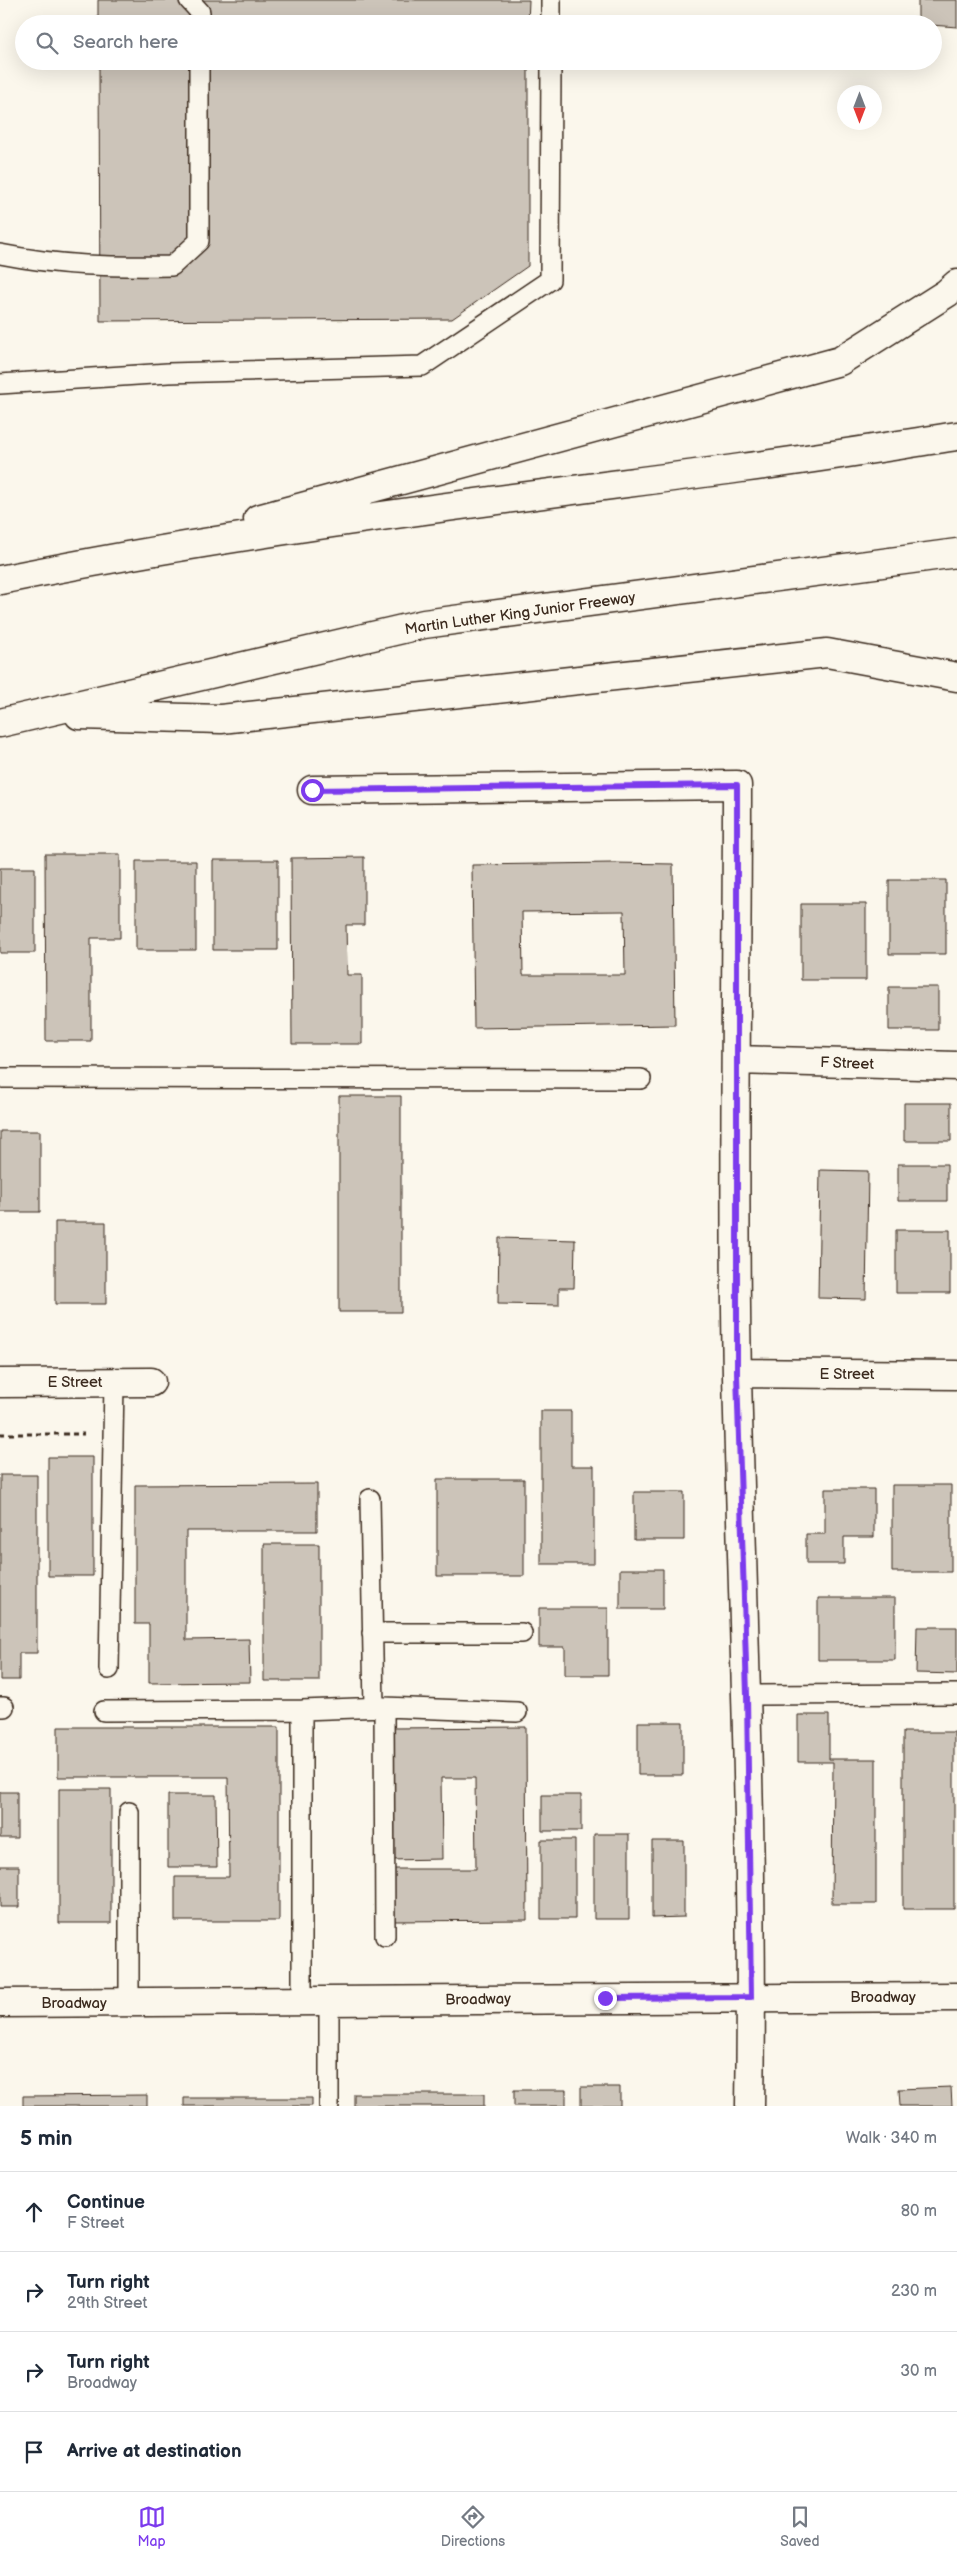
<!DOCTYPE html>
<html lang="en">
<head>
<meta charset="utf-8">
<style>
  body { margin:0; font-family:"Balsamiq Sans",sans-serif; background:#f2f2f3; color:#1f2937 }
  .compass { position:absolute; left:837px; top:85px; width:45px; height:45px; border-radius:50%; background:#fff; box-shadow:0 5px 20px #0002; rotate:180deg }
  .stop { position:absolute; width:15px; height:15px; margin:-11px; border:4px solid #7c3aed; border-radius:50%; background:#fff }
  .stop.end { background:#7c3aed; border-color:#fff; box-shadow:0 1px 5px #0008 }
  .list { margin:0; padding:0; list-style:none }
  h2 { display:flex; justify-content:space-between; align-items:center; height:65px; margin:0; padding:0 20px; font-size:21px }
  h2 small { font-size:16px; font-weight:400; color:#747a83 }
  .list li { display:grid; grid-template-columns:32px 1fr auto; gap:15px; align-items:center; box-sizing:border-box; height:80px; padding:0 20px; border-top:1px solid #e0e1e3 }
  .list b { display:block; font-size:19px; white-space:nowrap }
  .list p { margin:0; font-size:16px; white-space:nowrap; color:#747a83 }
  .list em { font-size:16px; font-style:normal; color:#747a83 }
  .icon { flex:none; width:28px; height:28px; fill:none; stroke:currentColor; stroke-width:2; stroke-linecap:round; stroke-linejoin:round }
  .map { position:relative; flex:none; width:957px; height:2106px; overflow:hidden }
  .search { position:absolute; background:#fff; box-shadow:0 5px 20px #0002; left:15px; right:15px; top:15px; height:55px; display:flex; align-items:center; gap:12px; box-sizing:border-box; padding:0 18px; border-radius:28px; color:#747a83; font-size:19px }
  .sheet { height:385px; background:#fff }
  nav { display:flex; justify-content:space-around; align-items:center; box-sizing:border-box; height:70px; border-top:1px solid #e0e1e3; background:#fff; font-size:14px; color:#747a83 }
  nav a { display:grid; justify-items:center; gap:2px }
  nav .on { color:#7c3aed }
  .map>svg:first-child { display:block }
</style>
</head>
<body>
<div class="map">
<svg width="957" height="2106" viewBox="0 0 957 2106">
  <rect width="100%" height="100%" fill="#fbf7ec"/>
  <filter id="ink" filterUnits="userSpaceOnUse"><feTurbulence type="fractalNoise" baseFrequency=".02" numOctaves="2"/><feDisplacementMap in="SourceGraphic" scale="10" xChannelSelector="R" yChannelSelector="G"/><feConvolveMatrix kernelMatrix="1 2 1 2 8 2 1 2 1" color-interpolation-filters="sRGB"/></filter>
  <g filter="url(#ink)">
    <path fill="#ccc4b9" stroke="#3b2a1e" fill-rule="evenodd" d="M98,0H529L528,24H98Z
      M918,0H957V27L918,24Z
      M99,61H528V266L452,319L100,321Z
      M45,854H120V938H91V1041H46Z
      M364,857V925H346L347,975H362V1044H292L291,858Z
      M213,860H278V950H213Z
      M136,861H196V950H136Z
      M613,863L673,864L675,1025L474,1028L472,865ZM624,911L625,975H523L522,912Z
      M0,868H35V953H0Z
      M889,880H946V954H889Z
      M801,904H866V980H801Z
      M889,987H938V1030H889Z
      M339,1096H401V1312H339Z
      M904,1103H951V1141H904Z
      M0,1131H40V1212H0Z
      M898,1164H947V1201H898Z
      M820,1170L868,1171L866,1299L818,1298Z
      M55,1222H106V1304H55Z
      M896,1230H950V1293H896Z
      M499,1238L575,1240L574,1288H559V1305L498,1304Z
      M541,1411H571V1466H594V1564H541Z
      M48,1457H93V1576H48Z
      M0,1475H37V1653H19V1680H0Z
      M437,1479H524V1576H437Z
      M317,1484V1531H186V1640L249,1639L250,1682L149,1683V1624H135V1485Z
      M892,1485H951V1572H892Z
      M825,1489H874V1537H844V1564H806V1534H825Z
      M634,1492H684V1540H634Z
      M264,1544H319V1681H264Z
      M620,1569H663V1609H620Z
      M818,1598H895V1660H818Z
      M539,1608H608V1675H565V1647H539Z
      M917,1627H957V1674L916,1673Z
      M798,1715H829V1759H876V1904H832L833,1762H798Z
      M638,1722H683V1775H638Z
      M58,1727H279V1921H175V1877H229L228,1777H58Z
      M526,1727L527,1920L394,1921V1869H476L475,1778H441L442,1859L390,1860L389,1728Z
      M903,1732H954V1909H903Z
      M59,1789H111V1923H59Z
      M0,1792H17V1838H0Z
      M168,1795H216L217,1867H168Z
      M542,1795H581V1831H542Z
      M594,1834H629V1919H594Z
      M541,1840H575V1919H541Z
      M652,1841H684V1917L652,1918Z
      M0,1866H19V1907H0Z
      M581,2087H620V2106H581Z
      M951,2087L952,2106H900L899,2089Z
      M514,2090H566V2106H514Z
      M354,2094H484V2106H354Z
      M147,2095V2106H23V2096Z
      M184,2098H312V2106H184Z"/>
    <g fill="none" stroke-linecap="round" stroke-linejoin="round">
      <g stroke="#3b2a1e" stroke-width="22">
        <path id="service" d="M189,0L200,12V24
          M551,24V0
          M0,254C61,266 110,267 172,266L199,241V61
          M0,384L168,373L422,366L550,280L551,61
          M0,1078L641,1079
          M370,1499L374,1707
          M372,1633H522
          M109,1669L114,1382
          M747,1695L957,1694
          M0,1707H4
          M384,1707L517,1712
          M302,1710V2001
          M104,1711L302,1710L384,1707L385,1936
          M129,1812V2002
          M329,2001V2106"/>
      </g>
      <g stroke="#3b2a1e" stroke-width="31">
        <path id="minor" d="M312,790L737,785C737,981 733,1179 737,1376C743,1619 754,1862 750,2106
          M737,1060L957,1066
          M737,1373L957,1375
          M0,1383L151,1382"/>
      </g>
      <g stroke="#3b2a1e" stroke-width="31">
        <path id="primary" d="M0,2003L957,1997"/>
      </g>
      <g stroke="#3b2a1e" stroke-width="31">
        <path id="motorway" d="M258,519L840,361L947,293L957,284
          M0,580C245,530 493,501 741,468C813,459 885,447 957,436
          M79,715L221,719L827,653L957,677
          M0,723L424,624L957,553"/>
      </g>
      <path stroke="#3b2a1e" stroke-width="3" stroke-dasharray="5 4" stroke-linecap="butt" d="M0,1434H84"/>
      <use href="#service" stroke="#fbf7ec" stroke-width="19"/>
      <use href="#minor" stroke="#fbf7ec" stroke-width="28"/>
      <use href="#primary" stroke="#fbf7ec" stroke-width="28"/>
      <use href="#motorway" stroke="#fbf7ec" stroke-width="28"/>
    </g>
  </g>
  <g fill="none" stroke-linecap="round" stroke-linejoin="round" filter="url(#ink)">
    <path stroke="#7c3aed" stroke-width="6" d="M312,790L737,785V1373L747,1695L751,1997L605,1998"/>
  </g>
  <g text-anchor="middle" stroke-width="4.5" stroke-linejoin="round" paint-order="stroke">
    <g font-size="15" fill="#3b2a1e" stroke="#fbf7ec">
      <text transform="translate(520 613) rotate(-8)" y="5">Martin Luther King Junior Freeway</text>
      <text transform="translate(847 1063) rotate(2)" y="5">F Street</text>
      <text x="847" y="1379">E Street</text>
      <text x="75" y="1387">E Street</text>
      <text x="883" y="2002">Broadway</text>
      <text transform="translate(478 1999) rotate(-1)" y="5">Broadway</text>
      <text x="74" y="2008">Broadway</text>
    </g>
  </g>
</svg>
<svg class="compass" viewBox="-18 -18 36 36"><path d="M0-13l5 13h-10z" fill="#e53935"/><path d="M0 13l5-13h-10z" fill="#747a83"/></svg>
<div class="stop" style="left:312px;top:790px"></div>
<div class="stop end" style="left:605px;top:1998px"></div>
<div class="search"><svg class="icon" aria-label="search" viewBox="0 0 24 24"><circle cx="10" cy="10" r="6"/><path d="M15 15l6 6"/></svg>Search here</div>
</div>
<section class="sheet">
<h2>5 min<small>Walk · 340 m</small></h2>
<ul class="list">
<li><svg class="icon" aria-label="ahead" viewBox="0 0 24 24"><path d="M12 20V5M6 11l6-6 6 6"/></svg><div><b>Continue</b><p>F Street</p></div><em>80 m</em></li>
<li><svg class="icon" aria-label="right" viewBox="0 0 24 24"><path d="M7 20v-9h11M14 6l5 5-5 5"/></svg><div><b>Turn right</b><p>29th Street</p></div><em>230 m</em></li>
<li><svg class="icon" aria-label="right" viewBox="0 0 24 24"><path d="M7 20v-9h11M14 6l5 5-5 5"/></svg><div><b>Turn right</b><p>Broadway</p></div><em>30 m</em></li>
<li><svg class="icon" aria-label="arrive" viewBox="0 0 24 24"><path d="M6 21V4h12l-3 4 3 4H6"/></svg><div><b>Arrive at destination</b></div></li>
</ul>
</section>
<nav>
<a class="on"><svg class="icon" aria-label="map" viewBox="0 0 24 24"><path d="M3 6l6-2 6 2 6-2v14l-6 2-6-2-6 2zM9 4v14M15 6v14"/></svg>Map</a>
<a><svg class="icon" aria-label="directions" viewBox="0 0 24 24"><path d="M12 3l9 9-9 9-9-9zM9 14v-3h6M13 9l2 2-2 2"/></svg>Directions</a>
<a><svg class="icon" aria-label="saved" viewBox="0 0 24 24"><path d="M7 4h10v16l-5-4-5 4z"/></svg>Saved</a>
</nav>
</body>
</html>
